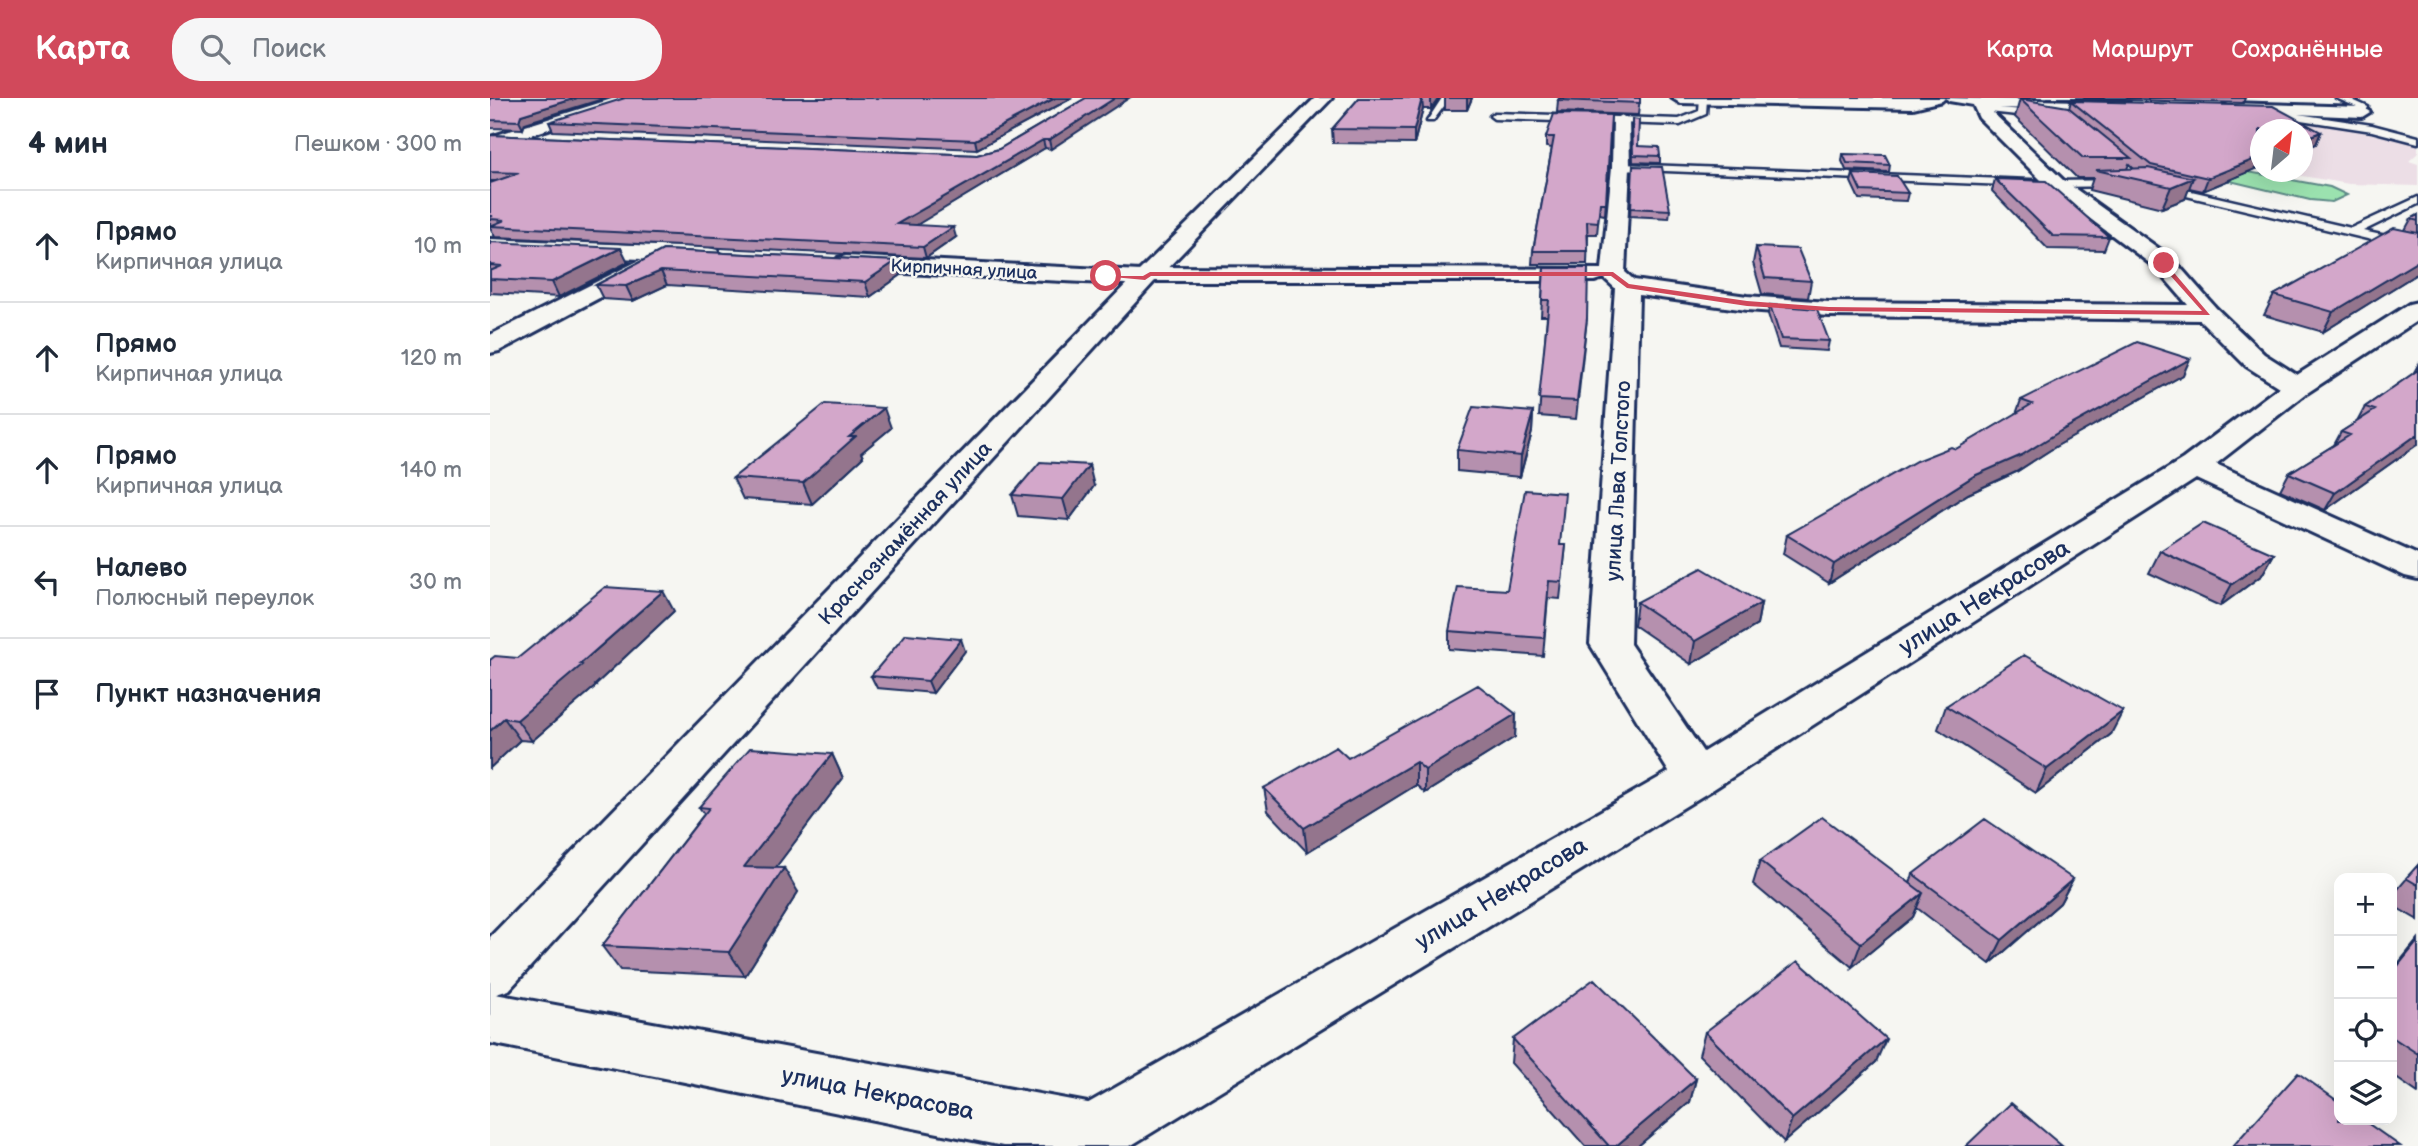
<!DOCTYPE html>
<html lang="ru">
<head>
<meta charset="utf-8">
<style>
  body { margin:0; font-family:"Balsamiq Sans",sans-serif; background:#f6f6f7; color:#1f2937 }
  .controls { position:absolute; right:21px; bottom:21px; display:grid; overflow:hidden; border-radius:14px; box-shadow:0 7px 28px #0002 }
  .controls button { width:63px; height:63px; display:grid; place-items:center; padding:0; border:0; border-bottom:2px solid #e0e1e3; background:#fff; color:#1f2937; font:35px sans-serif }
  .compass { position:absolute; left:1760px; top:21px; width:63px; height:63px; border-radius:50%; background:#fff; box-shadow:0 7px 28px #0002; rotate:28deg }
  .stop { position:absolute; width:21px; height:21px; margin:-16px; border:5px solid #d1495b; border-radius:50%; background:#fff }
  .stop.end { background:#d1495b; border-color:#fff; box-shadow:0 2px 7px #0008 }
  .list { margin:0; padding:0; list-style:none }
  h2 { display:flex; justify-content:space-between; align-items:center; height:91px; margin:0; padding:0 28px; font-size:30px }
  h2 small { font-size:23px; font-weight:400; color:#747a83 }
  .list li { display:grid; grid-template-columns:46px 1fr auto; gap:21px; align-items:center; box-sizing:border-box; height:112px; padding:0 28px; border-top:2px solid #e0e1e3 }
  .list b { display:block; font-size:26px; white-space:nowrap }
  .list p { margin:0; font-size:23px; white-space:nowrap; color:#747a83 }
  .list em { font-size:23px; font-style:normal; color:#747a83 }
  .icon { flex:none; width:38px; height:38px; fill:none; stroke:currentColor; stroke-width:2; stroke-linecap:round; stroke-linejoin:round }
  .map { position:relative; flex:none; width:1928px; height:1048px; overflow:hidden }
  header { display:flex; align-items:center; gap:42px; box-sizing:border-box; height:98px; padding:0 35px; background:#d1495b; color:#fff }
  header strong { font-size:33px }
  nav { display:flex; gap:38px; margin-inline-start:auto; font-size:24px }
  .search { width:490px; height:63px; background:#f6f6f7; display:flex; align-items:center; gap:18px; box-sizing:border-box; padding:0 24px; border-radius:28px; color:#747a83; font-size:26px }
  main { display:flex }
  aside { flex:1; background:#fff }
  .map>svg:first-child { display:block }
</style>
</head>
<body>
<header>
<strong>Карта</strong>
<div class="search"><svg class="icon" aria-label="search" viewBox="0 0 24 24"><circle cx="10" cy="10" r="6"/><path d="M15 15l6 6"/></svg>Поиск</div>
<nav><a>Карта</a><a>Маршрут</a><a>Сохранённые</a></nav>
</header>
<main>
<aside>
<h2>4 мин<small>Пешком · 300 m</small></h2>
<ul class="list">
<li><svg class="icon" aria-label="ahead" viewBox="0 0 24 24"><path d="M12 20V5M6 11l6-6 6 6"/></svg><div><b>Прямо</b><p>Кирпичная улица</p></div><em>10 m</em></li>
<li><svg class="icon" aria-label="ahead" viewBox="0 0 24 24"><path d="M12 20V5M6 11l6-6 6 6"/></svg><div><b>Прямо</b><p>Кирпичная улица</p></div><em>120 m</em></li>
<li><svg class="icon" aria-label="ahead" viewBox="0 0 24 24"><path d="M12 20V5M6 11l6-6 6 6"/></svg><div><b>Прямо</b><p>Кирпичная улица</p></div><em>140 m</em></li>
<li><svg class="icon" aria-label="left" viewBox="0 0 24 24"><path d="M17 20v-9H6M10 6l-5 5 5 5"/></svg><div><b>Налево</b><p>Полюсный переулок</p></div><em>30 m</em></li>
<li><svg class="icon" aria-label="arrive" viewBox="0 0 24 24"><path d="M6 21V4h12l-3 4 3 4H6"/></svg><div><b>Пункт назначения</b></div></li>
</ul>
</aside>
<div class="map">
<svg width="1928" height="1048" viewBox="0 0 1928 1048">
  <rect width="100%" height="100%" fill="#f6f6f2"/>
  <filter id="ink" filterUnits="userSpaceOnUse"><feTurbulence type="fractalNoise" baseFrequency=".0143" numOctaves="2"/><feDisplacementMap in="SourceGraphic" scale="14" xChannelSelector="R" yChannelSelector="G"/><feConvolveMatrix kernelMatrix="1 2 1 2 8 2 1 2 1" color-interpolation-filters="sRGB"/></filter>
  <g filter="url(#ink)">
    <path fill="#ecdee6" d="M1603,18L1831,25L1928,46V55L1919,63L1928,66V88L1859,86L1789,74H1812V32H1770V70L1641,46Z"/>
    <path fill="#9be2af" stroke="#5b8886" stroke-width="2" d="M1742,71L1840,89L1857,97L1842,104L1820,102L1715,77Z"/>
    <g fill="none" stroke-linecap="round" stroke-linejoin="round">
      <g stroke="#1b2f5e" stroke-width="5">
        <path id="service" d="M952,0H960L943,23H937Z
          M1210,0L1217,1L1216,16L1190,27L1004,21L1000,18L1004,15L1189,21L1209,13Z
          M1846,0H1858L1878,9L1875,16H1869V10Z
          M1487,8L1555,14L1559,17L1555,20L1490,13Z
          M1775,11L1882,27L1928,39V45L1882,33L1772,16Z
          M1131,66L1566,83L1629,82L1634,85L1629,88L1566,89L1127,71V67Z
          M1671,86L1861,130L1928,99V106L1873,133L1928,145V153L1667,91V87Z"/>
      </g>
      <g stroke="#1b2f5e" stroke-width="6">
        <path id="minor" d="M125,0H148L145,3L0,50V39Z
          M1182,0H1455L1452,3L1423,10L1190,5Z
          M1456,0L1638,4L1641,7L1633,12L1498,10L1573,82L1682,160L1726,210L1774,256L1807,277L1919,206L1928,204V222L1817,295L1726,366L1928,457V481L1915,478L1706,381L1222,692L640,1048H577L572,1036L581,1015L1179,674L1100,546L1125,190L1114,180L1105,183H665L655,187L356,172L348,170L345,165L348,160L356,158L651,173L660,169L1112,171L1122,69L1123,22L1131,17L1139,22L1140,69L1135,174L1144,182L1257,198L1339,204L1698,207L1666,170L1559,90L1489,20L1483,7L1459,3ZM1149,197L1257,212L1339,218L1710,222L1756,268L1789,289L1693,361L1213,654L1140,546Z
          M1739,5L1872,9L1880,14L1872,19L1734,13L1731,10L1734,7Z
          M0,141L219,150L227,152L230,157L227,162L219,164L157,161L165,167L162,172L9,253L0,255V237L152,161L0,155Z"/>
      </g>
      <g stroke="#1b2f5e" stroke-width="6">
        <path id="tertiary" d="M0,895L603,1006L625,1015L639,1048H513L0,945Z"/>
      </g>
      <g stroke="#1b2f5e" stroke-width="6">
        <path id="primary" d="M825,0H842L663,185L19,892L0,898V839L647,175Z"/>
      </g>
      <use href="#service" fill="#f6f6f2" fill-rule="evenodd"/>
      <use href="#minor" fill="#f6f6f2" fill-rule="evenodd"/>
      <use href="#tertiary" fill="#f6f6f2" fill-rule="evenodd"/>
      <use href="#primary" fill="#f6f6f2" fill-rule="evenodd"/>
    </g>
    <path fill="#b590ae" stroke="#1b2f5e" stroke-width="2" fill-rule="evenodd" d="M0,0L35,25L33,31L0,30Z
      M582,0L487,51L63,33L59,24Z
      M596,0L561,51L555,50L426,127L466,139L436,160L5,139L0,129V85L7,83H0V37L487,57L509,51Z
      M869,0H949L941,11H933L924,46L843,45L842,31Z
      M955,0H982L977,12H955Z
      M1150,0L1148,17L1067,14L1068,2Z
      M1557,0H1755L1753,5Z
      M1530,1L1579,10L1581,3L1831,34L1826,46L1713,93L1699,90L1695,101L1672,110L1599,92L1603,80H1587L1525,19ZM1639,66L1644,71H1637Z
      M1121,17L1115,117L1109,116L1107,136H1098L1097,166H1042L1043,153L1062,50L1056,49V39Z
      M1142,21L1148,48L1170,58V65L1143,64Z
      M1353,56L1400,67L1399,74L1356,72L1352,63Z
      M1143,68L1180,112L1179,120L1140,118Z
      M1363,76L1418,95L1416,103L1369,101L1361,84Z
      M1505,81L1619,139L1614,152L1558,151L1502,93Z
      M1928,117V175L1833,234L1774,217L1784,197L1915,132L1921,121Z
      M0,144L138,164L69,199L0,195Z
      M1266,149L1321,183L1318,200L1272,196L1263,165Z
      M173,152L406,163L411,177L380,199L177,187L143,203L113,201L106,187Z
      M1054,170L1097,220L1086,321L1049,318L1057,218H1051Z
      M1280,207L1339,243L1337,253L1289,250L1278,216Z
      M1928,267V346L1835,412L1790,392L1799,375L1844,347L1851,334L1867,324L1875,309L1923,276Z
      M1693,277L1565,349L1526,374L1478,396L1339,485L1293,456L1297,437L1466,351L1526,316L1531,302Z
      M1043,314L1042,334L1030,379L967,373V352Z
      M401,330L371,355L373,359L322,406L253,401L243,380Z
      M604,388L579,422L528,418L522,397Z
      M1071,447H1076L1070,501L1058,500L1053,558L959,551V533L1017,492Z
      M1670,453L1784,456L1772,477L1730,508L1659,475Z
      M1147,504L1271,505L1267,527L1201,566L1144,527Z
      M184,513L105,587L106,588L42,643L30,642L0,670V562L28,560Z
      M475,553L443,595L387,590L381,578Z
      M1456,608L1621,636L1546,695L1448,631Z
      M1026,616L1025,639L935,695L926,687L817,754L778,713L774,690L858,660Z
      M342,656L353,680L285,770L308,794L255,878L130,872L112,848L214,716L209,709Z
      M1270,763L1420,785L1423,776L1583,781L1570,805L1500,866L1427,810L1423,819L1362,869L1263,786Z
      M1928,767V822L1902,807V798Z
      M1928,841V995L1902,977V873Z
      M1215,934L1386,964L1294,1044L1209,957Z
      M1023,941L1206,981L1200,1004L1148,1048H1095L1021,965Z"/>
    <path fill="#94758d" stroke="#1b2f5e" stroke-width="2" d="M87,0H116L35,25L33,31L29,23L31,17Z
      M565,0H582L487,51L485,42Z
      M625,0H639L561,51L559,42Z
      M932,0L933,11L924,46V32Z
      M941,0H949L941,11Z
      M977,0H982L977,12Z
      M1831,34L1826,46L1812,52V41Z
      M553,42L555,50L410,137L407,126Z
      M1770,59V69L1713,93L1718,80Z
      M1703,80L1695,101L1672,110L1681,89Z
      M463,129L466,139L436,160L433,149Z
      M131,150L138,164L69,199L62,184Z
      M406,163L411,177L380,199L375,184Z
      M1928,163V175L1833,234L1843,214Z
      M171,173L177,187L143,203L136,188Z
      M1700,261L1693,277L1565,349L1526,374L1478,396L1339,485L1344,466L1484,378L1572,332Z
      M394,310L401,330L371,355L373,359L322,406L313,385L359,339Z
      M1043,314L1042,334L1030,379L1031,358Z
      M1928,336V346L1835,412L1845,395Z
      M599,367L604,388L579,422L573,401Z
      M1784,456L1772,477L1730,508L1742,486Z
      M173,493L184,513L105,587L106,588L42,643L27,622Z
      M1271,505L1267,527L1201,566L1205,543Z
      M471,541L475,553L443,595L438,583Z
      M1633,613L1621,636L1546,695L1557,671Z
      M1026,616L1025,639L935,695V672Z
      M14,620L30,642L0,670V633Z
      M342,656L353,680L268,793L254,769Z
      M926,664V687L817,754L814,730Z
      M294,770L308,794L255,878L239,854Z
      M1583,781L1570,805L1500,866L1512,842Z
      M1433,795L1423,819L1362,869L1371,845Z
      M1396,941L1386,964L1294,1044L1302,1021Z
      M1206,981L1200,1004L1148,1048H1126Z"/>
    <path fill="#d3a7ca" stroke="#1b2f5e" stroke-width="2" d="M0,0H87L31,17L29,23L0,22Z
      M135,0H565L485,42L59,24Z
      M596,0H625L559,42H553L407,126L463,129L433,149L0,128L15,122L0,121V119L3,118H0V85L29,75L0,74V37L487,57L509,51Z
      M869,0H932L924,32L842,31Z
      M1069,0H1150V5L1068,2Z
      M1530,1L1578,9L1641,60H1593Z
      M1581,3L1783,8L1831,34L1812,41V32H1770V59L1718,80L1661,67Z
      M1064,16L1121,17L1116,105H1110L1108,124L1097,123L1098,153H1043L1064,39H1056Z
      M1142,21L1149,22L1148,48L1169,49L1170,58L1143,57Z
      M1353,56L1395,57L1400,67L1357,65Z
      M1143,68L1172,69L1180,112L1141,110Z
      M1658,70L1703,80L1681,89L1606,72Z
      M1363,76L1407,78L1418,95L1371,93Z
      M1505,81L1556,83L1619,139L1563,138Z
      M1928,117V123L1921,121Z
      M1904,130L1928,135V163L1843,214L1784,197Z
      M0,144L131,150L62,184L0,181V173L12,168L0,167Z
      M1266,149L1308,151L1321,183L1275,180Z
      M173,152L406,163L375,184L171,173L136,188L106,187Z
      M1054,170H1098L1097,220L1087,303L1049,301L1059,202H1052Z
      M1280,207L1327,211L1339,243L1291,241Z
      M1647,244L1700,261L1572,332L1532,357L1484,378L1344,466L1297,437L1426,363L1461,349L1466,351L1542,306L1531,302Z
      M1928,272V336L1845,395L1799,375L1860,337L1851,334L1885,312L1875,309Z
      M335,306L394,310L359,339H365L313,385L243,380Z
      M983,309L1043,314L1031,358L967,352Z
      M550,364L599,367L573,401L522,397Z
      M1035,392L1075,395L1070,447H1076L1072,484L1059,483L1054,540L959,533L968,489L1017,492Z
      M1713,425L1784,456L1742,486L1670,453Z
      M1212,470L1271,505L1205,543L1147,504Z
      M115,489L173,493L90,566L92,567L27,622L14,620L0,633V562L5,558L28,560Z
      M416,536L471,541L438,583L381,578Z
      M1534,557L1633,613L1557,671L1456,608Z
      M988,587L1026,616L935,672L926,664L814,730L774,690L846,649L858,660Z
      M260,650L342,656L254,769L294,770L239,854L112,848L219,710L209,709Z
      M1332,719L1433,795L1371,845L1270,763Z
      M1495,721L1583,781L1512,842L1423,776Z
      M1928,767V787L1916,780Z
      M1928,843V956L1902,939V875Z
      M1308,863L1396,941L1302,1021L1215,934Z
      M1104,881L1206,981L1126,1048H1119L1023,941Z
      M1808,975L1849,1004V1022H1873L1910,1048H1743Z
      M1521,1005L1572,1048H1476Z"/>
  </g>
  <path fill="#d1495b" d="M1674,163L1720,217L1339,213L1257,208L1137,190L1121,178H661L655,182L612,178H653L660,174H1123L1139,186L1257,203L1339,209L1712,213L1671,167Z"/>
  <g text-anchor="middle" stroke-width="5" stroke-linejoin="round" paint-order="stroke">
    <g font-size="18" fill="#1b2f5e" stroke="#f6f6f2">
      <text transform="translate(474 171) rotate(3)" y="6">Кирпичная улица</text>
    </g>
    <g font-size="21" fill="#1b2f5e" stroke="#f6f6f2">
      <text transform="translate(1128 383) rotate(-87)" y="7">улица Льва Толстого</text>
      <text transform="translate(415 435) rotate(-47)" y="7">Краснознамённая улица</text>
    </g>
    <g font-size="24" fill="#1b2f5e" stroke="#f6f6f2">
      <text transform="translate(1494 499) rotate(-32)" y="8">улица Некрасова</text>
      <text transform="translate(1011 795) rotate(-31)" y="8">улица Некрасова</text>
      <text transform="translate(388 995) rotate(11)" y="8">улица Некрасова</text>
    </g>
  </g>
</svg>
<div class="controls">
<button>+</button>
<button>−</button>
<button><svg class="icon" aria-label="locate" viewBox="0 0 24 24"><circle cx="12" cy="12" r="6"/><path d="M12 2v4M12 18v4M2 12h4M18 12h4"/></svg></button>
<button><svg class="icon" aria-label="layers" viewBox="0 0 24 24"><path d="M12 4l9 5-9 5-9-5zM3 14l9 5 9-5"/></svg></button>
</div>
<svg class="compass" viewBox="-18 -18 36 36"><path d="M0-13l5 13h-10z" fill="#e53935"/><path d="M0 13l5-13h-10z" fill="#747a83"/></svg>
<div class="stop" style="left:616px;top:178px"></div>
<div class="stop end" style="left:1674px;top:165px"></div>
</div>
</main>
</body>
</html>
